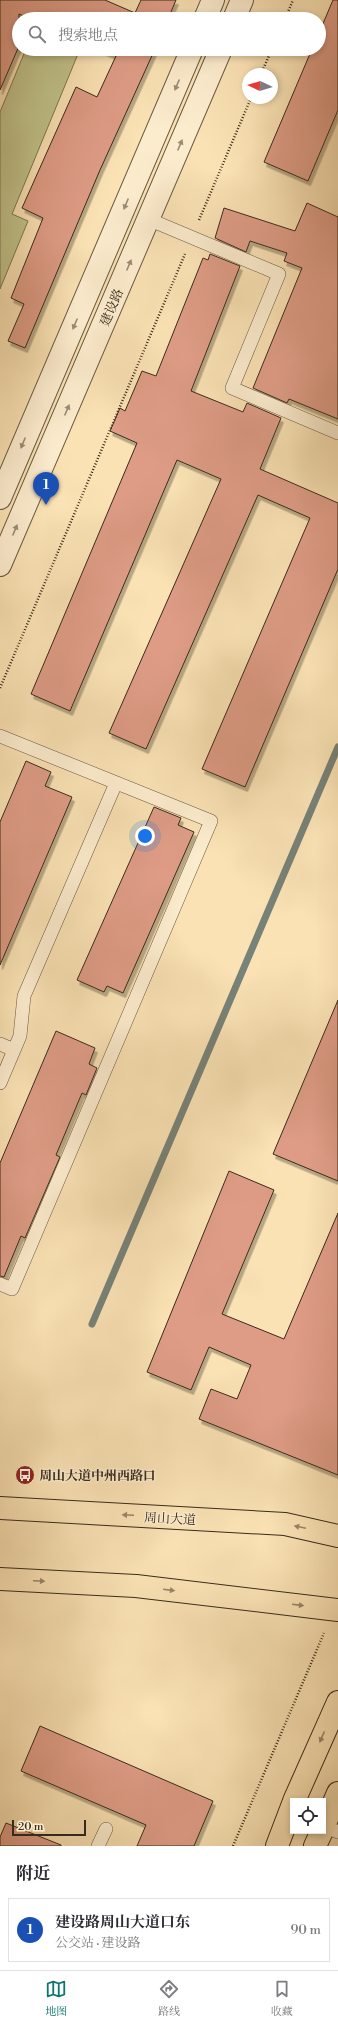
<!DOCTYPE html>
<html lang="zh">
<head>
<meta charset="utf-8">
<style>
  body { margin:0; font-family:"Libre Bodoni","Noto Serif SC",serif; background:#f7f7f7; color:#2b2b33 }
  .controls { position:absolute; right:12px; bottom:12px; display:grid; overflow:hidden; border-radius:0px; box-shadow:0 2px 6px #0003 }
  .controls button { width:36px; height:36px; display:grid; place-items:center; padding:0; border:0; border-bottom:1px solid #e1e1e2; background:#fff; color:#2b2b33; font:20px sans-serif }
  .compass { position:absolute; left:242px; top:68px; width:36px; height:36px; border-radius:50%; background:#fff; box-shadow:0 2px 6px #0003; rotate:274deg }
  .scale { position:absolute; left:12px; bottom:10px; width:74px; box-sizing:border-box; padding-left:4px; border:2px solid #392b1b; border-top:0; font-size:11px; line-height:14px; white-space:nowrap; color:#392b1b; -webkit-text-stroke:3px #fcecce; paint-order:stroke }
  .you { position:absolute; left:145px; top:836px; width:14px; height:14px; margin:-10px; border:3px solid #fff; border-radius:50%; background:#1a73e8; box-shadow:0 0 0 6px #1a73e833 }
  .badge { display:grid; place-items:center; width:26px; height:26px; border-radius:50%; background:#0f766e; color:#fff; font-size:13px; font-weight:700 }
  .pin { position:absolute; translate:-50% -33px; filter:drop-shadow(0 1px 2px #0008) }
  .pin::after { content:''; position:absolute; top:21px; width:14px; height:12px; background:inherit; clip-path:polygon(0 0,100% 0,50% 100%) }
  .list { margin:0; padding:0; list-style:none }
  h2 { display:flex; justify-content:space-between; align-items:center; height:52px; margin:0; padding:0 16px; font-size:17px }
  h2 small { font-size:13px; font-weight:400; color:#7c7c81 }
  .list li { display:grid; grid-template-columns:26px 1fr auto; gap:12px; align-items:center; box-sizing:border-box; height:64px; margin:0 8px 8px; padding:0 8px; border:1px solid #e1e1e2; border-radius:0px }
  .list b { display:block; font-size:15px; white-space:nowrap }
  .list p { margin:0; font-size:13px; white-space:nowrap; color:#7c7c81 }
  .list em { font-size:13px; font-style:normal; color:#7c7c81 }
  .icon { flex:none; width:22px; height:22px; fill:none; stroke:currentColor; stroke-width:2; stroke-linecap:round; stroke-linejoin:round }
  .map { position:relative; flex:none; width:338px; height:1846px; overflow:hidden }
  .search { position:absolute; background:#fff; box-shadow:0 2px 6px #0003; left:12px; right:12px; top:12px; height:44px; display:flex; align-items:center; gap:10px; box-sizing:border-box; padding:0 14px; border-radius:22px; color:#7c7c81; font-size:15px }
  .sheet { height:124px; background:#fff }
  nav { display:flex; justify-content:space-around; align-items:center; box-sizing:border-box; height:56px; border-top:1px solid #e1e1e2; background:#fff; font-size:11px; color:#7c7c81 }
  nav a { display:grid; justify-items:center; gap:2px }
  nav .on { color:#0f766e }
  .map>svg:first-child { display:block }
</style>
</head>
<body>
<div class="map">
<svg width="338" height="1846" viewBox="0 0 338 1846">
  <defs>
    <filter id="shadow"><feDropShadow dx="2.5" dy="4.5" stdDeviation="0" flood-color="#0004"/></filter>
  </defs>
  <rect width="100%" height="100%" fill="#fae2b4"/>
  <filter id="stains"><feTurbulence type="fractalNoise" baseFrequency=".005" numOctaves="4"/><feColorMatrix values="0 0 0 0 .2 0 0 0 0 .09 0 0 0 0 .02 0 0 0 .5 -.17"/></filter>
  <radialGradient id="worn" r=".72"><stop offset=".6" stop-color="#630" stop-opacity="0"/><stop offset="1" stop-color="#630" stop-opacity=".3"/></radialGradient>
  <path fill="#c1c28a" stroke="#7d7652" d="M26,49H80L12,214L28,221L0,289V112Z"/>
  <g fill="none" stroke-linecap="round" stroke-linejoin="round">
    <path stroke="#778278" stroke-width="7" d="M92,1324L338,747"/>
  </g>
  <path fill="#de9c86" stroke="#392b1b" filter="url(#shadow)" d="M0,0H105L135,13L141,0H176L168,19H30L19,14V46L0,90Z
    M333,0H338V110L308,181L264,162L312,49H319V33Z
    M99,49H155L100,170L25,348L8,341L24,304L11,298L43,218L22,208L76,87L97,97L116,56Z
    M307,203L338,217V419L289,399L287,403L253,388L302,268L284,261L287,253L250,241L246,252L215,238L224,208L295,231Z
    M210,254L240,266L191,391L243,412L247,403L281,418L260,469L338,503V569L245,787L202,769L310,518L258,495L146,749L109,733L221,479L177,460L70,711L31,694L137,443L110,431L120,408L125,411L142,371L156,376L203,258L208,260Z
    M26,761L51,772L45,786L72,797L0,965V822Z
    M154,807L181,818L178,825L194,832L123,993L107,986L104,992L77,980Z
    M338,1000V1181L273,1154Z
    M56,1031L95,1048L89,1064L97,1068L86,1095L82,1093L56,1155L60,1157L25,1238L21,1236L4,1277L0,1276V1163Z
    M229,1171L274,1190L222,1314L284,1339L338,1213V1475L199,1419L211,1389L237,1399L251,1365L209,1347L191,1390L147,1372Z
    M40,1726L213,1801L194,1846H137L146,1825L21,1771Z
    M6,1823L61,1845V1846H0V1837Z"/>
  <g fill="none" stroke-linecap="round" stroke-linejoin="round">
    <g stroke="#695941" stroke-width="14">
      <path id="service" d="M148,219L279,274L232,388L338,433
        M0,736L211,821L12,1289L0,1284
        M0,1044L14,1050
        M0,1083L20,1036L24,996L116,783
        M324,1826L338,1832
        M98,1846L106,1829"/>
    </g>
    <g stroke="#695941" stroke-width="24">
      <path id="tertiary" d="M205,19L213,0
        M234,19L242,0
        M0,498L192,49
        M0,565L221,49"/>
    </g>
    <g stroke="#392b1b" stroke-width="24">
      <path id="primary" d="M0,1508L285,1524L338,1536
        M0,1579L136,1586L338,1610
        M294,1801L338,1702
        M323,1828L338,1793
        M277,1846L293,1804
        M315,1846L322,1831"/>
    </g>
    <path stroke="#392b1b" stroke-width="2.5" stroke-dasharray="1 2" stroke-linecap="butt" d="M285,19L293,0
      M261,74L272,49
      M199,220L251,98
      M0,688L185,254
      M233,1846L324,1633"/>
    <use href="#service" stroke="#fcecce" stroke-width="13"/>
    <use href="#tertiary" stroke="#fcecce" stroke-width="22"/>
    <use href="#primary" stroke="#fae2b4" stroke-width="22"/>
  </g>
  <defs><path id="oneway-solid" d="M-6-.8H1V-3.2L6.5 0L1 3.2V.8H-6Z"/></defs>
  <g fill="#9a8c74">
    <use href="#oneway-solid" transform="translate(177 85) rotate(113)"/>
    <use href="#oneway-solid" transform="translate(180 145) rotate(-67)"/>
    <use href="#oneway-solid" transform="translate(126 204) rotate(113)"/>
    <use href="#oneway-solid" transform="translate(129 265) rotate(-67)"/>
    <use href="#oneway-solid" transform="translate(75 324) rotate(113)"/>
    <use href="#oneway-solid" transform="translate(67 410) rotate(-67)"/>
    <use href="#oneway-solid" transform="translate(23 443) rotate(113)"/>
    <use href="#oneway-solid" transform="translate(15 530) rotate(-67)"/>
  </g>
  <g fill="#9a8668">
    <use href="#oneway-solid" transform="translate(128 1515) rotate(-177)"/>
    <use href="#oneway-solid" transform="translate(300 1527) rotate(-168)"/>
    <use href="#oneway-solid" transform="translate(39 1581) rotate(3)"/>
    <use href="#oneway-solid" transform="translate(169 1590) rotate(7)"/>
    <use href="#oneway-solid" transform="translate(298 1605) rotate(7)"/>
    <use href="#oneway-solid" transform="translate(322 1737) rotate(114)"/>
  </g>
  <defs>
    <g id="bus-disc" transform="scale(1)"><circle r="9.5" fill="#8f2418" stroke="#fcecce"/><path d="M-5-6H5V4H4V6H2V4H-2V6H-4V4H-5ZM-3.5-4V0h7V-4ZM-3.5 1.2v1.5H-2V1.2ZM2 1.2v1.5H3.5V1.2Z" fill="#fff"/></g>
  </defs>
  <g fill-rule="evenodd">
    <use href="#bus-disc" x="25" y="1475"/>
  </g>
  <g text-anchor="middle" stroke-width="3" stroke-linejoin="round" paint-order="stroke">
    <g font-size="13" fill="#392b1b" stroke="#fcecce">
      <text transform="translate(111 307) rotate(-67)" y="5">建设路</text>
      <text transform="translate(170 1518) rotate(3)" y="5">周山大道</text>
    </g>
    <g font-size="13" font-weight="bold" fill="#392b1b" stroke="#fcecce" text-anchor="start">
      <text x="39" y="1480">周山大道中州西路口</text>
    </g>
  </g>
  <rect width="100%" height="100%" filter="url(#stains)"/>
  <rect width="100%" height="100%" fill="url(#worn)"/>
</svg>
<div class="controls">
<button><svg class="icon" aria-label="locate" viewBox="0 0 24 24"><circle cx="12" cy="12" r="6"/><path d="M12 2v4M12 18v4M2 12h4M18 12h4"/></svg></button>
</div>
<svg class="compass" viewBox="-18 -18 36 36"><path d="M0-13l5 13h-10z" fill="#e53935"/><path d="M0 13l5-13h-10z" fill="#7c7c81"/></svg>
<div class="scale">20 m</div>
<div class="you"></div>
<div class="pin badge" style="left:46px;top:505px;background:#1a4fb4">1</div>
<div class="search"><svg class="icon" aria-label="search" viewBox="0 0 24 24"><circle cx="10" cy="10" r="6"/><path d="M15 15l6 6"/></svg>搜索地点</div>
</div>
<section class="sheet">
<h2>附近<small></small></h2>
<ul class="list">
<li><span class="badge" style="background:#1a4fb4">1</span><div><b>建设路周山大道口东</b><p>公交站 · 建设路</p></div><em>90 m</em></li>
</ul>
</section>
<nav>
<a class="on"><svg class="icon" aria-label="map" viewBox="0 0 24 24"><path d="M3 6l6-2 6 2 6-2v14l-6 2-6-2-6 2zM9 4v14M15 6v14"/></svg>地图</a>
<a><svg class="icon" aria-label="directions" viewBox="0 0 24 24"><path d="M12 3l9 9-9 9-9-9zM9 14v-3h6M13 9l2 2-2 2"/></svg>路线</a>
<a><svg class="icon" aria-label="saved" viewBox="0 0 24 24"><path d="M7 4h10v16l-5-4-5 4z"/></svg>收藏</a>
</nav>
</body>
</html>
